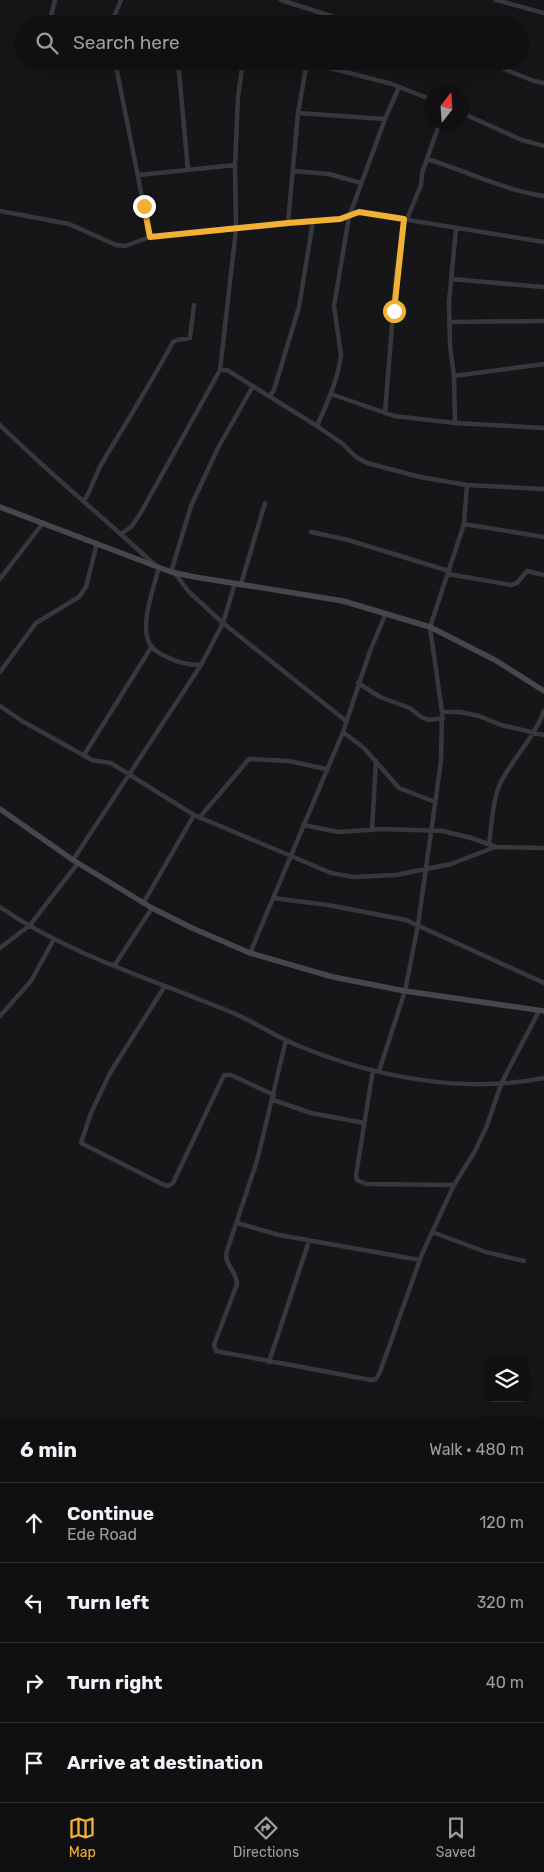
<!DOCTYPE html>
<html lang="en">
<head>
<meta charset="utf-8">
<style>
  body { margin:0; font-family:Rubik,sans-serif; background:#19191b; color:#f1f3f6 }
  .controls { position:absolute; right:15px; bottom:15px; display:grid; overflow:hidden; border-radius:8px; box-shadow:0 5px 20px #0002 }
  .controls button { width:45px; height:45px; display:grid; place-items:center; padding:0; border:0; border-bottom:1px solid #303032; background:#101012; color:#f1f3f6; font:25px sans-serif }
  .compass { position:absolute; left:424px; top:85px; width:45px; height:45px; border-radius:50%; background:#101012; box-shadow:0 5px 20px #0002; rotate:17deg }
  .stop { position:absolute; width:15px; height:15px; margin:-11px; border:4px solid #f2b134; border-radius:50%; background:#fff }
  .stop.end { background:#f2b134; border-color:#fff; box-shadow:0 1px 5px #0008 }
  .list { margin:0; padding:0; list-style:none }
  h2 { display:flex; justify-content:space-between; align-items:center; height:65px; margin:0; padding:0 20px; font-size:21px }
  h2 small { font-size:16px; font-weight:400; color:#9c9d9f }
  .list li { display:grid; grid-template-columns:32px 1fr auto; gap:15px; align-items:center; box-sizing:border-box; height:80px; padding:0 20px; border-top:1px solid #303032 }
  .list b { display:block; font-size:19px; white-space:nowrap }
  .list p { margin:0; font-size:16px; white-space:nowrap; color:#9c9d9f }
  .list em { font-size:16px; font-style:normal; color:#9c9d9f }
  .icon { flex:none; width:28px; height:28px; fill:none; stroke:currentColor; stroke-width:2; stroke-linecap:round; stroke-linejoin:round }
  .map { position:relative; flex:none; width:544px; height:1417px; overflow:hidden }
  .search { position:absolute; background:#101012; box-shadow:0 5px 20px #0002; left:15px; right:15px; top:15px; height:55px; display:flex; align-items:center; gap:12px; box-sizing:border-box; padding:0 18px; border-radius:28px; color:#9c9d9f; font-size:19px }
  .sheet { height:385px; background:#101012 }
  nav { display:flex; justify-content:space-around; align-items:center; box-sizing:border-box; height:70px; border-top:1px solid #303032; background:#101012; font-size:14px; color:#9c9d9f }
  nav a { display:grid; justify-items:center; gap:2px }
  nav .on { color:#f2b134 }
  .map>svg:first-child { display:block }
</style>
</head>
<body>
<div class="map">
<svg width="544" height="1417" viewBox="0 0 544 1417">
  <rect width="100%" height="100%" fill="#161618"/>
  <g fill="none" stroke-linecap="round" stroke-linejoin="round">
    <path stroke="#37383d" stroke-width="4.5" d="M281,0L356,24
      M496,0L544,13
      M49,24L55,0
      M111,24L121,0
      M115,61L150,237
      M178,61L188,170
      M303,61L392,84L432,100
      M484,61L534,81L544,83
      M298,113L385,119
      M462,113L522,140L544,146
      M427,159C467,171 503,190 544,196
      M294,171L329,174L361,183
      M139,175L235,165
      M0,211L69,224L116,245L125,246L150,237L340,219L359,212L544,242
      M407,219L421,185L422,173L440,122
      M288,223L298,113L307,62
      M451,279L543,287
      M449,322L544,321
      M220,370H227L317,426L343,444L356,457L367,463L420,477L467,485L544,489
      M454,376L544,364
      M331,394L394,416L455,423L544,428
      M270,396L274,390L299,307L313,221
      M385,413L396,275L404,219
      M455,423L454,376L450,346L449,302L456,229
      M0,425C50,474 104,518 155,565
      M317,426C327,403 338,380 341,355L334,306L349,217L385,119L399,87
      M84,501C92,489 95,475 102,463C126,423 151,383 173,342L177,340L190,338L194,305
      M464,524L544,537
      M311,532L348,540L449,571
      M121,534L131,527L140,514L220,370L236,229L235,165L238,97L243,61
      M159,567C154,587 141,621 148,640C150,648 160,654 167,657C178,663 189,665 201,665
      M171,572L191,506L218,448L253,386
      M174,572L189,592L223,623L346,721
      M448,574L511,585L517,583L527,571L544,575
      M0,579L43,523
      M241,584L265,503
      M0,672L36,623L79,597L86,587L97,543
      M358,683L380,697L410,708L421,717L429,720L443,718
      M0,706L22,721L92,760L111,763L194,815L331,873L353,877L396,875L451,864L495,847L544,848
      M442,712H460L479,716L501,725L544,735
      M343,732L364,748L399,788L435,802
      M84,755L152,646
      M200,817L249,759L289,761L326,769
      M303,825L338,832L383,829L443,831L471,838L494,846
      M372,830L376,761
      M489,844C492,824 492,799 502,780C515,756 535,736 544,711
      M73,860L201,665L223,623L235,583
      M273,898L328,905L406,920L544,983
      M144,902L194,815
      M0,907C62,950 136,974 206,1002C220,1008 235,1013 248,1020C265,1029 281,1039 299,1046C374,1077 463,1094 544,1078
      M0,948L30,925L78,863
      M250,953L343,732L370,651L386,613
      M114,966L152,908
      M165,986L110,1073L91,1113L81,1143L164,1185L168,1186L173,1183L224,1075H231L274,1095
      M0,1016L31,981L54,939
      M286,1040L257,1161L226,1254C225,1265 237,1272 237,1284L214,1345L216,1351L371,1380L376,1379L380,1372L422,1254L454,1185L475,1151L486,1128L502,1082L539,1011
      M373,1070L356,1175L357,1180L366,1184L454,1185
      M379,1071L405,991L418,925L441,761L442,712L430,627L464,524L467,485
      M273,1100L311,1113L364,1123
      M237,1223L279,1235L420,1260
      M432,1232L486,1252L524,1261
      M269,1362L309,1241"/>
    <path stroke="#45474d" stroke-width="5.5" d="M0,507L171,572L195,577L343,601L430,627L495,660L544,691
      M0,809L73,860L152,908L192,928L250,953L333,977L405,991L544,1011"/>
  </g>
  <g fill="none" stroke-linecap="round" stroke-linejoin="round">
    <path stroke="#f2b134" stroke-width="6" d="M144,206L150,237L288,223L340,219L359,212L404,219L394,311"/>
  </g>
</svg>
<div class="controls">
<button><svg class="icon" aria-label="layers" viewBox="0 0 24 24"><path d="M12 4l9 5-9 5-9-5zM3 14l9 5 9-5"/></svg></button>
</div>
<svg class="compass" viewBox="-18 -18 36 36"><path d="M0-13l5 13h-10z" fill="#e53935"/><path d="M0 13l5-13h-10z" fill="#9c9d9f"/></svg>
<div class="stop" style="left:394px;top:311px"></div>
<div class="stop end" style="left:144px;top:206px"></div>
<div class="search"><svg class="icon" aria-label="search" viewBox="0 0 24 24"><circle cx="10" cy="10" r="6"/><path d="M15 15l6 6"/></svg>Search here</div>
</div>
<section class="sheet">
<h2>6 min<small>Walk · 480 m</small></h2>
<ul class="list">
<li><svg class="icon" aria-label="ahead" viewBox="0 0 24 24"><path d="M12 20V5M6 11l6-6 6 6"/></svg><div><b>Continue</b><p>Ede Road</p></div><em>120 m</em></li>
<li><svg class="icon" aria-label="left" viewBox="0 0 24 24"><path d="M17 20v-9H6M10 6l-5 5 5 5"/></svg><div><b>Turn left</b></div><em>320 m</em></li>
<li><svg class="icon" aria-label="right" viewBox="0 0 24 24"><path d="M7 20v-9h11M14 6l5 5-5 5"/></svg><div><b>Turn right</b></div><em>40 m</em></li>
<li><svg class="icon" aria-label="arrive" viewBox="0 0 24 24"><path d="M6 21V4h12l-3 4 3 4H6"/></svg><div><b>Arrive at destination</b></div></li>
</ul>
</section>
<nav>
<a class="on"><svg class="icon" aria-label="map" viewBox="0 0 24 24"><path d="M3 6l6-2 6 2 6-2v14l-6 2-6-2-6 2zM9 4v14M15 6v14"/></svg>Map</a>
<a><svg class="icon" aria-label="directions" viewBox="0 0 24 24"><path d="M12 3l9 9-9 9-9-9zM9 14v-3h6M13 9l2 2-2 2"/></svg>Directions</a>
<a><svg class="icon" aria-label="saved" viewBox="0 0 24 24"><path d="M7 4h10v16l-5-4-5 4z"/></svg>Saved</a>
</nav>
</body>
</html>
